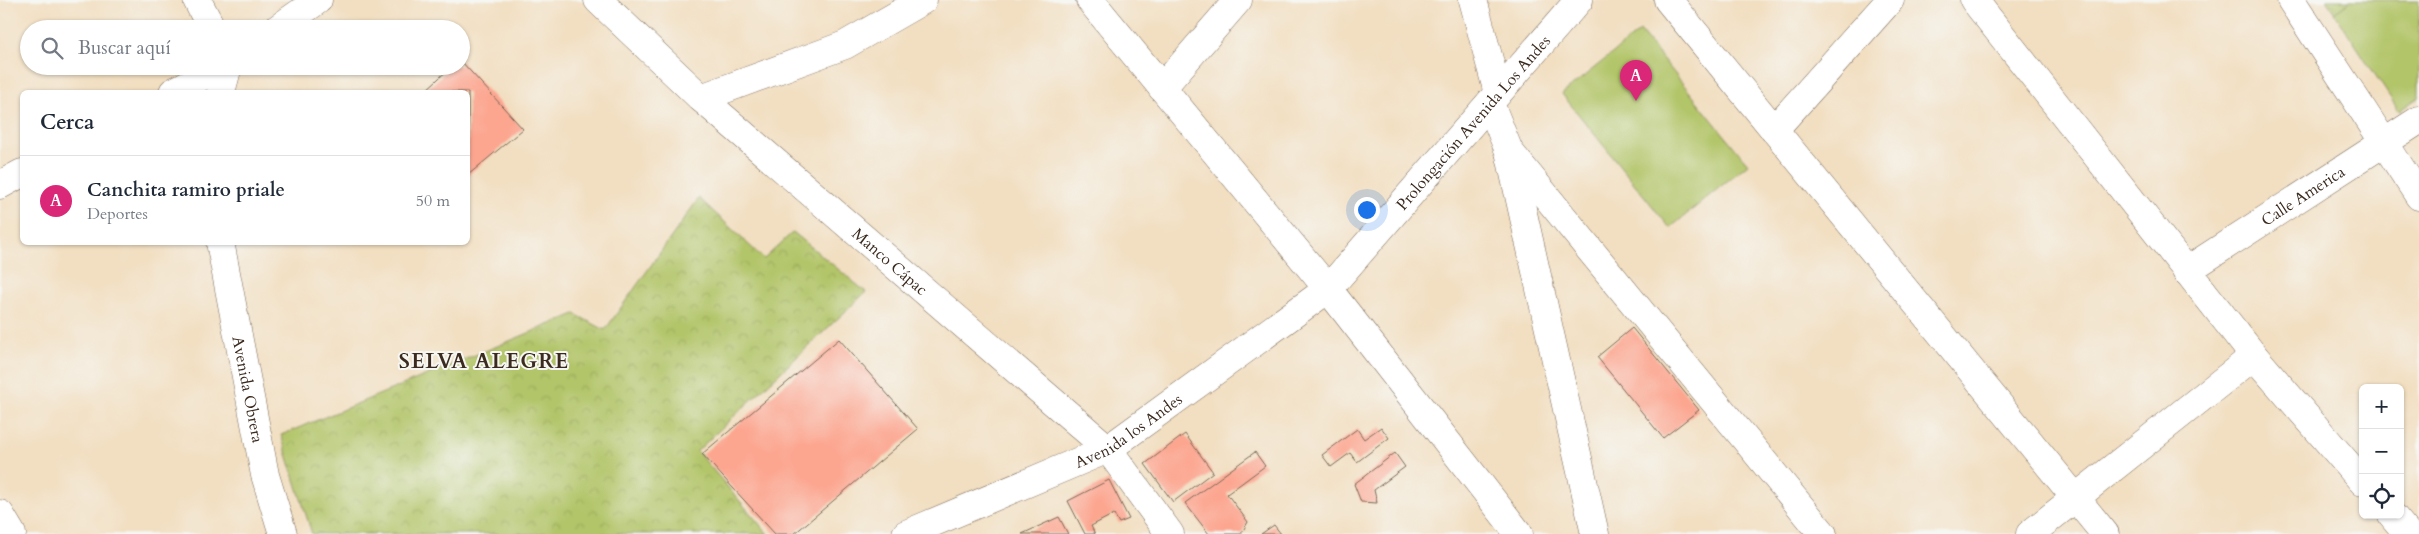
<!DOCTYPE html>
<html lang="es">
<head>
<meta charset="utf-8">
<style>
  body { margin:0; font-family:Cardo,serif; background:#f2f2f3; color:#1f2937 }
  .controls { position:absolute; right:15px; bottom:15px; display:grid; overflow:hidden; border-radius:8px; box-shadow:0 1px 4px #0004 }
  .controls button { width:45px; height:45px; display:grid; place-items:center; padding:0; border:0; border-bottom:1px solid #e0e1e3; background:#fff; color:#1f2937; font:25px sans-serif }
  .you { position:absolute; left:1366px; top:209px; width:18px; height:18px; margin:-12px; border:4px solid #fff; border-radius:50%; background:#1a73e8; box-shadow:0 0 0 8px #1a73e833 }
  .badge { display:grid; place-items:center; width:32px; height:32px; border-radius:50%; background:#db2777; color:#fff; font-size:16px; font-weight:700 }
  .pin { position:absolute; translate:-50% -41px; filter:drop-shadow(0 1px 2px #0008) }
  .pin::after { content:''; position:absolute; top:26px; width:18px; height:15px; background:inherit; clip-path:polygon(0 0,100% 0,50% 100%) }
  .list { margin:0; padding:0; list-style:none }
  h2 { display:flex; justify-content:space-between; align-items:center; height:65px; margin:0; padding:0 20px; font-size:21px }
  h2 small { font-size:16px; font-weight:400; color:#747a83 }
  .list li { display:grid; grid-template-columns:32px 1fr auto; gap:15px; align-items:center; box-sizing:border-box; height:90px; padding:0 20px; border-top:1px solid #e0e1e3 }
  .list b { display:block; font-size:19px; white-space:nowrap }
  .list p { margin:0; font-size:16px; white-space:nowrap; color:#747a83 }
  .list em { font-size:16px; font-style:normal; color:#747a83 }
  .icon { flex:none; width:28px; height:28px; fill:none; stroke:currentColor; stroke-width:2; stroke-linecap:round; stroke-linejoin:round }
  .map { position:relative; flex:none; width:2419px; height:534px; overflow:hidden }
  .search { position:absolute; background:#fff; box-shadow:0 1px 4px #0004; left:20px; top:20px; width:450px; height:55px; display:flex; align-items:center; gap:12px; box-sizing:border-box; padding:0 18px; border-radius:28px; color:#747a83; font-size:19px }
  .panel { position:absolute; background:#fff; box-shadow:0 1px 4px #0004; left:20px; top:90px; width:450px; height:155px; border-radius:8px }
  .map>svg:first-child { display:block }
</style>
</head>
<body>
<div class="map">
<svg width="2419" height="534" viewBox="0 0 2419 534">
  <defs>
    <pattern id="park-crowns" width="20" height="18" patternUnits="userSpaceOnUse" patternTransform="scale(1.25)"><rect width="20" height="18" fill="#b2c569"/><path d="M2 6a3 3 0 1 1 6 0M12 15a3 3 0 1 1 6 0" fill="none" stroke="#9aa95b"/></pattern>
  </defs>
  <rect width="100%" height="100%" fill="#f6f6f2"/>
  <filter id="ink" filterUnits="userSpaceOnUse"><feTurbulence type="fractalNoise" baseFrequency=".02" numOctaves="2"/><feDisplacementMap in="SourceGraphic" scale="10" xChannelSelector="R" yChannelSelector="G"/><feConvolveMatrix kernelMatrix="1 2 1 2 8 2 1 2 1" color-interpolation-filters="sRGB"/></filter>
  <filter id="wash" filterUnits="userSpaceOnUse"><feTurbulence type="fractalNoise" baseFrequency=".0096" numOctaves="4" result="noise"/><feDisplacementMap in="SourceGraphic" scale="20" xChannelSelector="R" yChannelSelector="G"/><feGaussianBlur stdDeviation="1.12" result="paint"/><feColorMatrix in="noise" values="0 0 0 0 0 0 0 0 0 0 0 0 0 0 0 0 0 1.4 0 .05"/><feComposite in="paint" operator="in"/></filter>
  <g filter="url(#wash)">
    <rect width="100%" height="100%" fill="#f2dec0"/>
    <path fill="#b2c569" stroke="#767844" d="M2351,0H2419V97L2399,111L2334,12Z
      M1640,31L1748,164L1670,228L1562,94Z"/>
    <path fill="url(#park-crowns)" stroke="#767844" d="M2326,0H2351L2334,12Z
      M699,198L764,259L793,232L866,292L697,451L768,534H312L281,435L575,314L605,330Z"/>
    <g id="blocks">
      <path fill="#fca690" d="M461,61L523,129L468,175V92H424L452,66H461Z
        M1632,328L1699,410L1663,438L1597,357Z
        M839,339L918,429L794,534H775L702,454Z
        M1381,427L1389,438L1357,462L1350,453L1331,467L1322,455L1357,429L1364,439Z
        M1185,434L1213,472L1173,502L1145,464Z
        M1255,452L1265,466L1227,494L1248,522L1241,534H1209L1185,503Z
        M1395,453L1405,467L1374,490L1377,503L1361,502L1354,484Z
        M1109,480L1129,519L1119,523L1114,514L1091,526L1095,534H1085L1068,501Z
        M1059,517L1068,534H1022Z
        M1274,525L1281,534H1261Z"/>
    </g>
  </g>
  <g filter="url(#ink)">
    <use href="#blocks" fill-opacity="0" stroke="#7b6957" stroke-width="1"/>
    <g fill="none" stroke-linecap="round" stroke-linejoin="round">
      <g stroke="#7b6957" stroke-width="29">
        <g id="minor">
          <path d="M197,0L212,29"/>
          <path id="s1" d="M598,0L701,98L1108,449L1170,534"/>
          <path d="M1090,0L1328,289L1519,534"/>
          <path d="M1473,0L1498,93"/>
          <path d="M1668,0L2105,534"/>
          <path d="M1974,0L2254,356L2363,482"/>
          <path d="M2291,0L2419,196"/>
          <path d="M277,29L318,0"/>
          <path d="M1162,88L1238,0"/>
          <path d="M173,92L222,66"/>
          <path d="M221,92L228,66"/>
          <path d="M701,98L845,45L923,0"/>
          <path d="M1490,103L1509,151L1595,534"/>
          <path d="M1774,130L1890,0"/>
          <path d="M1509,151L1823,534"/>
          <path d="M0,185L22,173"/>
          <path id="s2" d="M220,242L265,475L283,534"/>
          <path id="s3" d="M2186,271L2419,120"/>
          <path d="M0,514L12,534"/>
          <path d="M2392,515L2408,534"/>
          <path id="s4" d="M906,534L1108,449L1328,289L1579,0"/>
          <path d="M2030,534L2254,356"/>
        </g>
      </g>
      <use href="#minor" stroke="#fff" stroke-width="28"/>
    </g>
  </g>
  <g text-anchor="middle" stroke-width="4" stroke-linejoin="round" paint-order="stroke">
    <g font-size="16" fill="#3b2a1e" stroke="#f6f6f2">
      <text dy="6" stroke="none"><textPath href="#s4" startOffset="712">Prolongación Avenida Los Andes</textPath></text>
      <text dy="6" stroke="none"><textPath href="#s3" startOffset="139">Calle America</textPath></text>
      <text dy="6" stroke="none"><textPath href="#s1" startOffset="392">Manco Cápac</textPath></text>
      <text dy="6" stroke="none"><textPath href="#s2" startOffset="150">Avenida Obrera</textPath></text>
      <text dy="6" stroke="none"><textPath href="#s4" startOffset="246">Avenida los Andes</textPath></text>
    </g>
    <g font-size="21" font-weight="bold" letter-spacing="1" fill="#3b2a1e" stroke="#f6f6f2">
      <text x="484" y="368">SELVA ALEGRE</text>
    </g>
  </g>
</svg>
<div class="controls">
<button>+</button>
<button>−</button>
<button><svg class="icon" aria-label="locate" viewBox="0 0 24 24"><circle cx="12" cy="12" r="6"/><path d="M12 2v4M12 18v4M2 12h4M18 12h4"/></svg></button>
</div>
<div class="you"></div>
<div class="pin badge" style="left:1636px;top:101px">A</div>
<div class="search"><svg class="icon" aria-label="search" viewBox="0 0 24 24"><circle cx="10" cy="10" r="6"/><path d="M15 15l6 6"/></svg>Buscar aquí</div>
<section class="panel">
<h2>Cerca<small></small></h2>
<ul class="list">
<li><span class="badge">A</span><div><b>Canchita ramiro priale</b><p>Deportes</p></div><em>50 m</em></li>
</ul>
</section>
</div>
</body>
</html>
